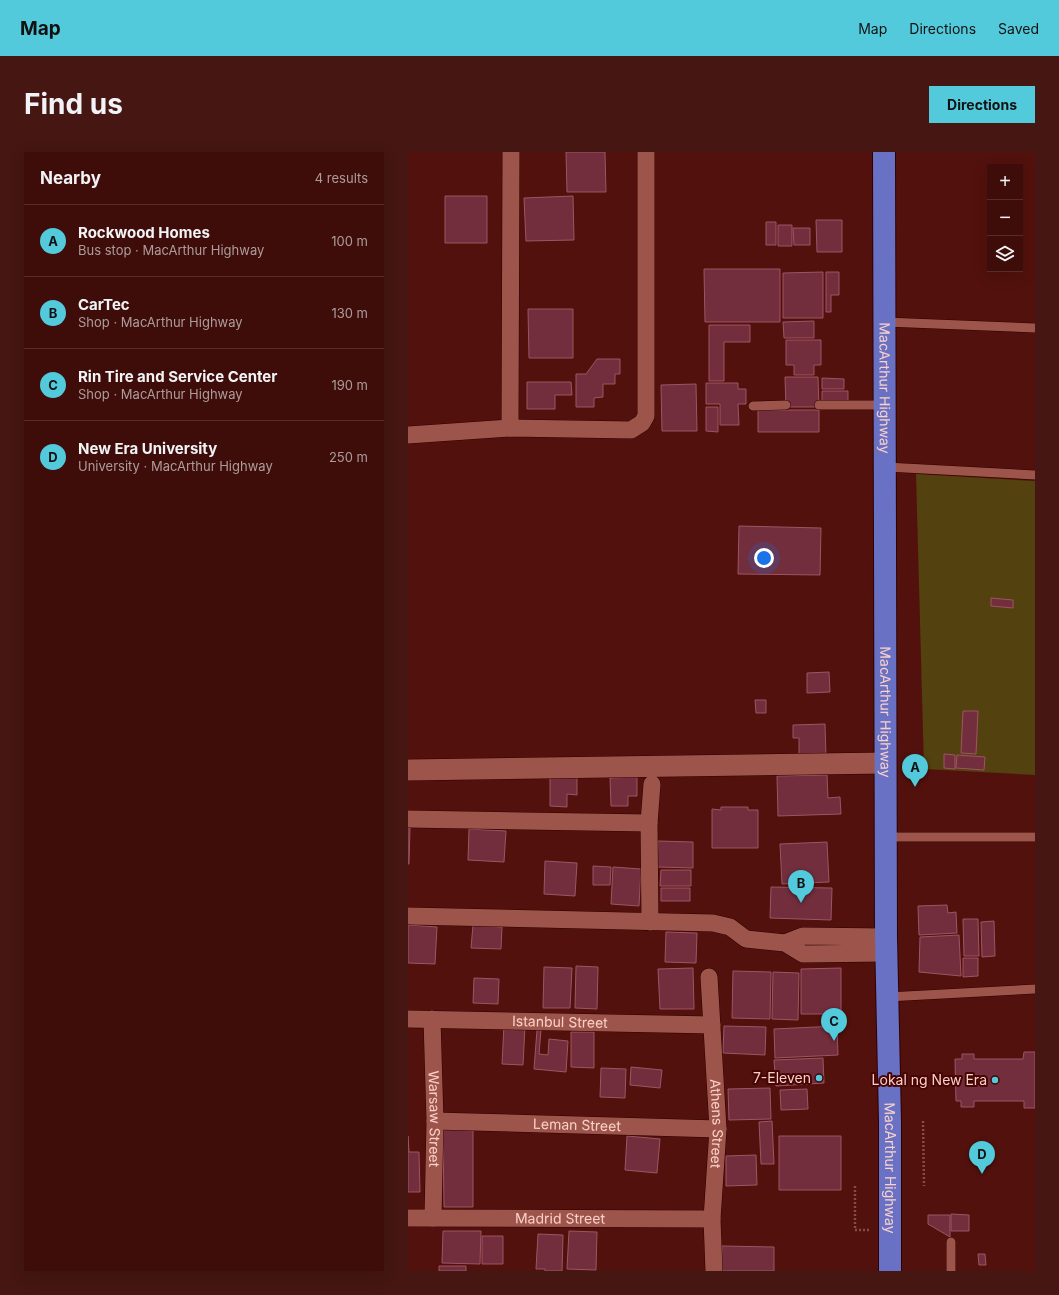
<!DOCTYPE html>
<html lang="en">
<head>
<meta charset="utf-8">
<style>
  body { margin:0; font-family:Inter,sans-serif; background:#451612; color:#f1f3f6 }
  .controls { position:absolute; right:12px; top:12px; display:grid; overflow:hidden; border-radius:0px; box-shadow:0 4px 16px #0002 }
  .controls button { width:36px; height:36px; display:grid; place-items:center; padding:0; border:0; border-bottom:1px solid #572d2a; background:#3e0d09; color:#f1f3f6; font:20px sans-serif }
  .you { position:absolute; left:356px; top:406px; width:14px; height:14px; margin:-10px; border:3px solid #fff; border-radius:50%; background:#1a73e8; box-shadow:0 0 0 6px #1a73e833 }
  .badge { display:grid; place-items:center; width:26px; height:26px; border-radius:50%; background:#53cadc; color:#111; font-size:13px; font-weight:700 }
  .pin { position:absolute; translate:-50% -33px; filter:drop-shadow(0 1px 2px #0008) }
  .pin::after { content:''; position:absolute; top:21px; width:14px; height:12px; background:inherit; clip-path:polygon(0 0,100% 0,50% 100%) }
  .list { margin:0; padding:0; list-style:none }
  h2 { display:flex; justify-content:space-between; align-items:center; height:52px; margin:0; padding:0 16px; font-size:17px }
  h2 small { font-size:13px; font-weight:400; color:#ad9c9c }
  .list li { display:grid; grid-template-columns:26px 1fr auto; gap:12px; align-items:center; box-sizing:border-box; height:72px; padding:0 16px; border-top:1px solid #572d2a }
  .list b { display:block; font-size:15px; white-space:nowrap }
  .list p { margin:0; font-size:13px; white-space:nowrap; color:#ad9c9c }
  .list em { font-size:13px; font-style:normal; color:#ad9c9c }
  .icon { flex:none; width:22px; height:22px; fill:none; stroke:currentColor; stroke-width:2; stroke-linecap:round; stroke-linejoin:round }
  .map { position:relative; flex:none; width:627px; height:1119px; overflow:hidden; border-radius:0px }
  header { display:flex; align-items:center; gap:24px; box-sizing:border-box; height:56px; padding:0 20px; background:#53cadc; color:#111 }
  header strong { font-size:19px }
  nav { display:flex; gap:22px; margin-inline-start:auto; font-size:14px }
  .intro { display:flex; align-items:center; justify-content:space-between; box-sizing:border-box; height:96px; padding:0 24px }
  h1 { margin:0; font-size:28px }
  .button { padding:10px 18px; border-radius:0px; background:#53cadc; color:#111; font-size:14px; font-weight:700 }
  main { display:flex; gap:24px; padding:0 24px }
  aside { flex:1; background:#3e0d09; border-radius:0px; box-shadow:0 4px 16px #0002 }
  .map>svg:first-child { display:block }
</style>
</head>
<body>
<header>
<strong>Map</strong>
<nav><a>Map</a><a>Directions</a><a>Saved</a></nav>
</header>
<div class="intro"><h1>Find us</h1><a class="button">Directions</a></div>
<main>
<aside>
<h2>Nearby<small>4 results</small></h2>
<ul class="list">
<li><span class="badge">A</span><div><b>Rockwood Homes</b><p>Bus stop · MacArthur Highway</p></div><em>100 m</em></li>
<li><span class="badge">B</span><div><b>CarTec</b><p>Shop · MacArthur Highway</p></div><em>130 m</em></li>
<li><span class="badge">C</span><div><b>Rin Tire and Service Center</b><p>Shop · MacArthur Highway</p></div><em>190 m</em></li>
<li><span class="badge">D</span><div><b>New Era University</b><p>University · MacArthur Highway</p></div><em>250 m</em></li>
</ul>
</aside>
<div class="map">
<svg width="627" height="1119" viewBox="0 0 627 1119">
  <rect width="100%" height="100%" fill="#52110c"/>
  <path fill="#53410f" d="M508,322L627,329V623L516,617Z"/>
  <path fill="#722e3d" stroke="#9e5563" d="M158,0H197L198,40H159Z
    M37,44H79V91H37Z
    M165,44L166,88L118,89L116,46Z
    M408,68H434V100H409Z
    M358,70H368V93H358Z
    M370,73H384V94H370Z
    M385,76H402V93H386Z
    M296,117H372V170H297Z
    M415,120V166H375V121Z
    M418,120H431V143H423V160H418Z
    M120,157H165V206H121Z
    M406,169V186H376L375,170Z
    M301,173H342V190H316V229H301Z
    M378,188H413V213H406V223H386V213H378Z
    M189,207H212V222H207V232H195V245L186,246V255H168V222H178Z
    M377,225H410L411,255H378Z
    M414,226L436,227V237H414Z
    M119,230H163L164,243H147V257H119Z
    M298,231H330V237H338V252H330L331,273H312V252H298Z
    M288,232L289,279H254L253,233Z
    M414,239H440V249H414Z
    M298,255H310V280L298,279Z
    M350,258H411V280H350Z
    M331,374L413,376L412,423L330,422Z
    M583,446L605,448V456L583,454Z
    M421,520L422,540L399,541V521Z
    M347,548H358V561H348Z
    M555,559H570L568,602L553,601Z
    M417,572L418,605H391V586H385V573Z
    M536,602L547,603V617L536,616Z
    M549,603L577,605L576,618L548,616Z
    M419,623L420,646L432,645L433,662L370,664L369,624Z
    M142,624H169V643L159,642V655L142,654Z
    M229,625V644H220V654H203L202,626Z
    M313,655H340V658H350V696H304V657L313,658Z
    M0,675L2,676L1,712H0Z
    M61,677L98,679L96,710L60,708Z
    M250,689L285,690V716L249,715Z
    M419,690L421,730L374,732L372,692Z
    M137,709L169,711L167,744L136,742Z
    M185,714L203,715L202,733H185Z
    M205,715L233,717L231,754L203,752Z
    M253,718H283V734H252Z
    M363,735L424,736L423,768L362,766Z
    M253,736H282V749H253Z
    M539,753L540,761L548,760L549,781L511,783L510,754Z
    M555,767H570L571,804H556Z
    M586,769L587,804L574,805L573,770Z
    M0,773L29,775L27,812L0,811Z
    M65,773L94,775L93,797L63,796Z
    M258,780L289,781L288,811L257,810Z
    M551,783L553,824L511,820L512,785Z
    M555,806H570V824L555,825Z
    M168,814L190,815L189,857L167,856Z
    M136,815L164,816L162,856H135Z
    M285,816L286,857H252L250,817Z
    M433,816V862H393V817Z
    M325,819L363,820L362,867L324,866Z
    M365,820L391,821L390,868L364,867Z
    M66,826L91,827L90,852L65,851Z
    M96,873L117,874L115,913L94,912Z
    M316,874L358,875L357,903L315,901Z
    M429,874L430,903L367,906L366,877Z
    M129,878H133L131,902L140,903L141,887L160,889L158,920L126,917Z
    M163,880H186V916L163,915Z
    M616,900H627V956H616V949H566V955H553V949H548L547,907H554V902H566V907H615Z
    M415,906L416,931L368,934L366,908Z
    M223,915L254,918L252,936L222,933Z
    M193,916L218,917L217,946L192,945Z
    M362,936L363,967L321,968L320,937Z
    M399,937L400,957L373,958L372,938Z
    M364,969L366,1012H353L351,970Z
    M35,977H65V1055H36Z
    M0,984L1,1000H11L12,1040H0Z
    M219,984L252,987L249,1021L217,1018Z
    M371,984H433V1038H371Z
    M348,1003L349,1033L318,1034V1004Z
    M543,1062L561,1063V1079H543Z
    M520,1063H542V1085L520,1072Z
    M35,1079H73L72,1112L34,1111Z
    M161,1079L189,1080L188,1118L159,1117Z
    M130,1082L155,1083L154,1119H137V1117H128Z
    M74,1084H95V1112H74Z
    M314,1094L366,1095V1119H314Z
    M570,1102H577L578,1113H571Z
    M31,1114H58V1119H31Z"/>
  <g fill="none" stroke-linecap="round" stroke-linejoin="round">
    <g stroke="#2f0000" stroke-width="10">
      <path id="service" d="M477,170L627,176
        M411,253H476
        M345,254L378,253
        M478,315L627,323
        M479,685H627
        M479,845L627,837
        M543,1090V1119"/>
    </g>
    <g stroke="#2f0000" stroke-width="18">
      <g id="minor">
        <path d="M102,276L103,0"/>
        <path d="M0,283L102,276L223,278L234,271L238,264V0"/>
        <path d="M0,667L241,671"/>
        <path d="M0,764L305,771L322,775L338,787L377,791L395,802L479,801"/>
        <path d="M242,770L241,671L244,632"/>
        <path d="M377,791L395,784L478,785"/>
        <path id="s1" d="M301,825L310,977L304,1067L306,1119"/>
        <path id="s2" d="M0,867L304,873"/>
        <path id="s3" d="M24,867L27,969L25,1066"/>
        <path id="s4" d="M27,969L310,977"/>
        <path id="s5" d="M0,1066L304,1067"/>
      </g>
    </g>
    <g stroke="#2f0000" stroke-width="22">
      <path id="tertiary" d="M0,618L477,611"/>
    </g>
    <g stroke="#2f0000" stroke-width="24">
      <g id="trunk">
        <path id="s6" d="M476,0L478,785L482,970V1119"/>
      </g>
    </g>
    <path stroke="#864c46" stroke-width="2.5" stroke-dasharray="2 2" stroke-linecap="butt" d="M515,969L516,1034
      M447,1034V1078H463"/>
    <use href="#service" stroke="#9d554b" stroke-width="9"/>
    <use href="#minor" stroke="#9d554b" stroke-width="17"/>
    <use href="#tertiary" stroke="#9d554b" stroke-width="21"/>
    <use href="#trunk" stroke="#6871c4" stroke-width="22"/>
  </g>
  <g fill="#53cadc" stroke="#460403" stroke-width="1.5">
    <circle cx="411" cy="926" r="4"/>
    <circle cx="587" cy="928" r="4"/>
  </g>
  <g text-anchor="middle" stroke-width="4" stroke-linejoin="round" paint-order="stroke">
    <g font-size="14" fill="#fad0c9" stroke="#460403">
      <text dy="5" stroke="none"><textPath href="#s6" startOffset="236">MacArthur Highway</textPath></text>
      <text dy="5" stroke="none"><textPath href="#s6" startOffset="560">MacArthur Highway</textPath></text>
      <text dy="5" stroke="none"><textPath href="#s2" startOffset="152">Istanbul Street</textPath></text>
      <text dy="5" stroke="none"><textPath href="#s3" startOffset="100">Warsaw Street</textPath></text>
      <text dy="5" stroke="none"><textPath href="#s1" startOffset="147">Athens Street</textPath></text>
      <text dy="5" stroke="none"><textPath href="#s4" startOffset="142">Leman Street</textPath></text>
      <text dy="5" stroke="none"><textPath href="#s6" startOffset="1016">MacArthur Highway</textPath></text>
      <text dy="5" stroke="none"><textPath href="#s5" startOffset="152">Madrid Street</textPath></text>
    </g>
    <g font-size="14" fill="#fad0c9" stroke="#460403" text-anchor="end">
      <text x="403" y="931">7-Eleven</text>
      <text x="579" y="933">Lokal ng New Era</text>
    </g>
  </g>
</svg>
<div class="controls">
<button>+</button>
<button>−</button>
<button><svg class="icon" aria-label="layers" viewBox="0 0 24 24"><path d="M12 4l9 5-9 5-9-5zM3 14l9 5 9-5"/></svg></button>
</div>
<div class="you"></div>
<div class="pin badge" style="left:507px;top:635px">A</div>
<div class="pin badge" style="left:393px;top:751px">B</div>
<div class="pin badge" style="left:426px;top:889px">C</div>
<div class="pin badge" style="left:574px;top:1022px">D</div>
</div>
</main>
</body>
</html>
